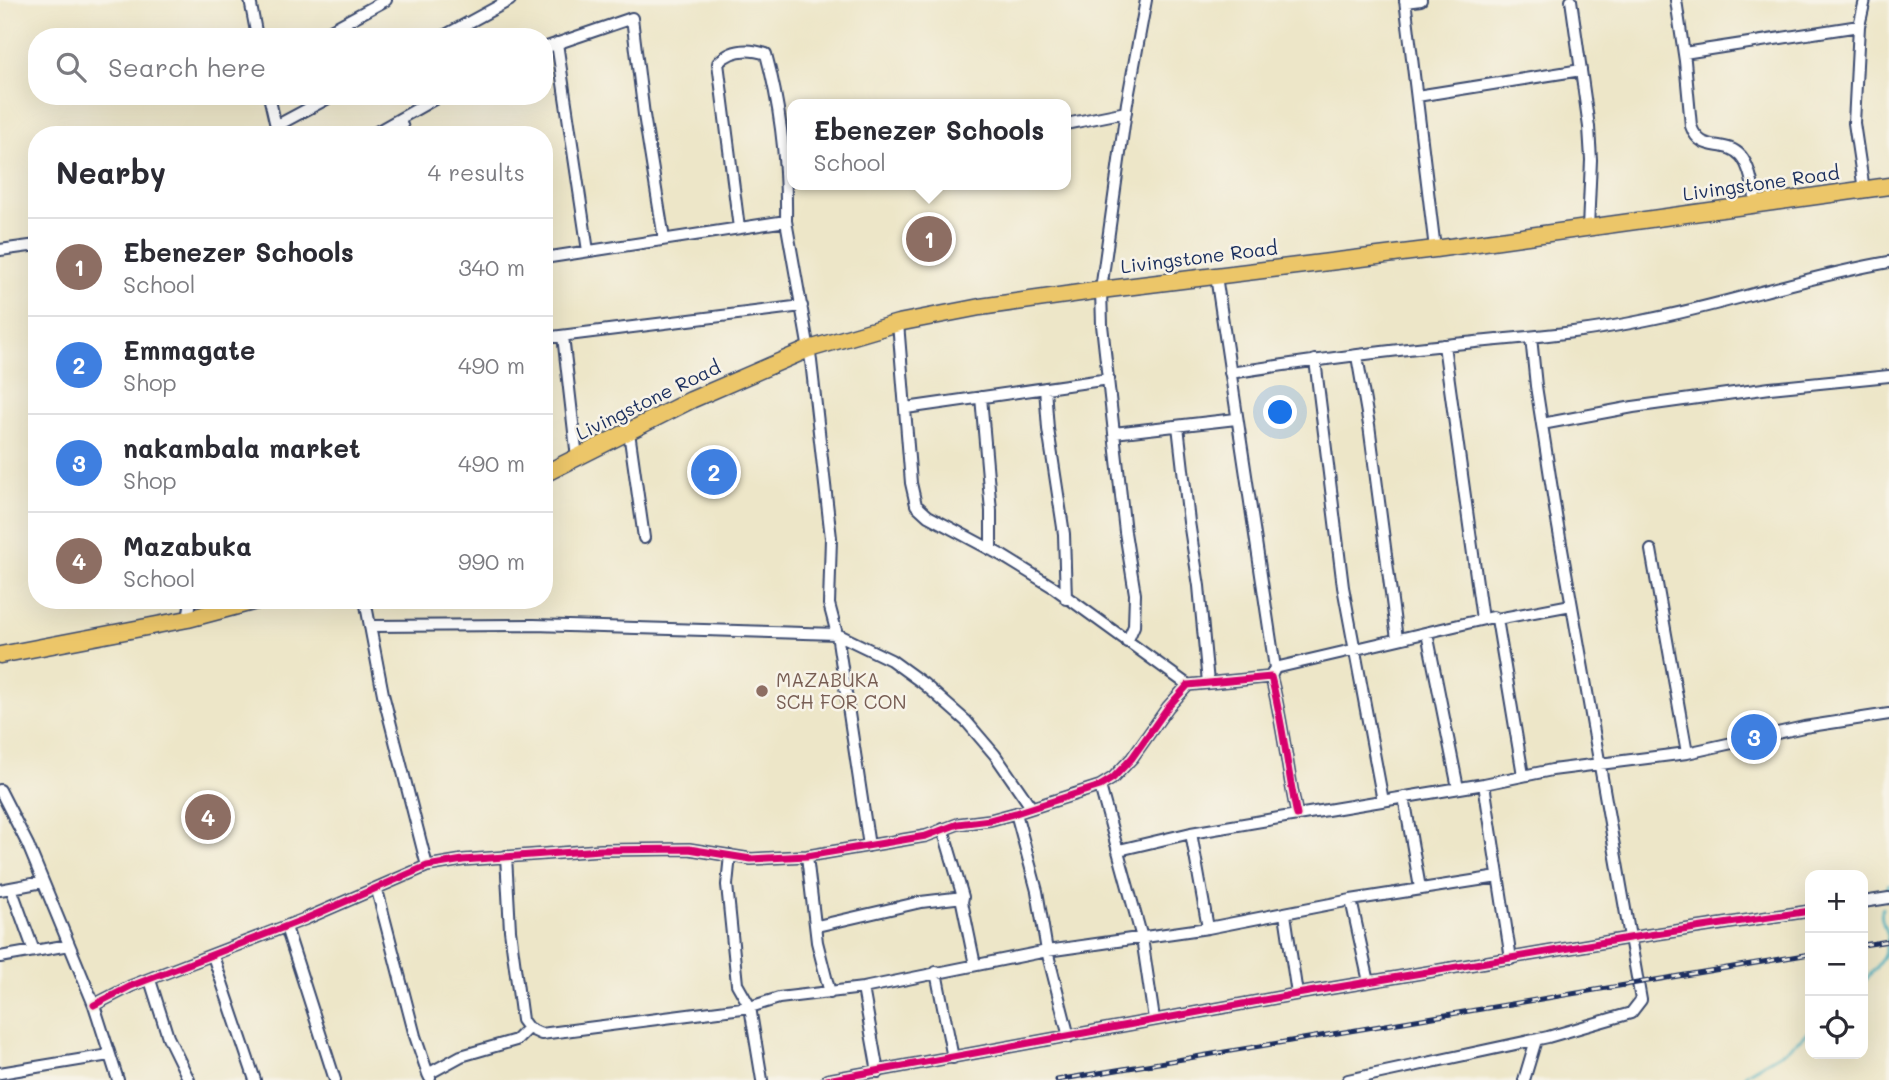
<!DOCTYPE html>
<html lang="en">
<head>
<meta charset="utf-8">
<style>
  body { margin:0; font-family:Mali,sans-serif; background:#f2f2f3; color:#2b2b33 }
  .controls { position:absolute; right:21px; bottom:21px; display:grid; overflow:hidden; border-radius:14px; box-shadow:0 7px 28px #0002 }
  .controls button { width:63px; height:63px; display:grid; place-items:center; padding:0; border:0; border-bottom:2px solid #e1e1e2; background:#fff; color:#2b2b33; font:35px sans-serif }
  .you { position:absolute; left:1281px; top:413px; width:24px; height:24px; margin:-18px; border:5px solid #fff; border-radius:50%; background:#1a73e8; box-shadow:0 0 0 10px #1a73e833 }
  .badge { display:grid; place-items:center; width:46px; height:46px; border-radius:50%; background:#111827; color:#fff; font-size:23px; font-weight:700 }
  .pin { position:absolute; translate:-50% -50%; border:4px solid #fff; box-shadow:0 2px 7px #0006 }
  .popup { position:absolute; left:787px; top:99px; width:284px; height:91px; box-sizing:border-box; display:grid; place-content:center; border-radius:14px; background:#fff; filter:drop-shadow(0 2px 5px #0005); font-size:23px; white-space:nowrap; color:#7c7c81 }
  .popup b { font-size:26px; color:#2b2b33 }
  .popup::after { content:''; position:absolute; left:50%; top:100%; margin-left:-14px; border:14px solid transparent; border-top-color:#fff }
  .list { margin:0; padding:0; list-style:none }
  h2 { display:flex; justify-content:space-between; align-items:center; height:91px; margin:0; padding:0 28px; font-size:30px }
  h2 small { font-size:23px; font-weight:400; color:#7c7c81 }
  .list li { display:grid; grid-template-columns:46px 1fr auto; gap:21px; align-items:center; box-sizing:border-box; height:98px; padding:0 28px; border-top:2px solid #e1e1e2 }
  .list b { display:block; font-size:26px; white-space:nowrap }
  .list p { margin:0; font-size:23px; white-space:nowrap; color:#7c7c81 }
  .list em { font-size:23px; font-style:normal; color:#7c7c81 }
  .icon { flex:none; width:38px; height:38px; fill:none; stroke:currentColor; stroke-width:2; stroke-linecap:round; stroke-linejoin:round }
  .map { position:relative; flex:none; width:1889px; height:1080px; overflow:hidden }
  .search { position:absolute; background:#fff; box-shadow:0 7px 28px #0002; left:28px; top:28px; width:525px; height:77px; display:flex; align-items:center; gap:18px; box-sizing:border-box; padding:0 24px; border-radius:28px; color:#7c7c81; font-size:26px }
  .panel { position:absolute; background:#fff; box-shadow:0 7px 28px #0002; left:28px; top:126px; width:525px; height:483px; border-radius:28px }
  .map>svg:first-child { display:block }
</style>
</head>
<body>
<div class="map">
<svg width="1889" height="1080" viewBox="0 0 1889 1080">
  <rect width="100%" height="100%" fill="#f7f3e8"/>
  <filter id="ink" filterUnits="userSpaceOnUse"><feTurbulence type="fractalNoise" baseFrequency=".0143" numOctaves="2"/><feDisplacementMap in="SourceGraphic" scale="14" xChannelSelector="R" yChannelSelector="G"/><feConvolveMatrix kernelMatrix="1 2 1 2 8 2 1 2 1" color-interpolation-filters="sRGB"/></filter>
  <filter id="wash" filterUnits="userSpaceOnUse"><feTurbulence type="fractalNoise" baseFrequency=".00686" numOctaves="4" result="noise"/><feDisplacementMap in="SourceGraphic" scale="28" xChannelSelector="R" yChannelSelector="G"/><feGaussianBlur stdDeviation="1.57" result="paint"/><feColorMatrix in="noise" values="0 0 0 0 0 0 0 0 0 0 0 0 0 0 0 0 0 1.4 0 .05"/><feComposite in="paint" operator="in"/></filter>
  <g filter="url(#wash)">
    <rect width="100%" height="100%" fill="#ede6c8"/>
    <g fill="none" stroke-linecap="round" stroke-linejoin="round">
      <path stroke="#44b0c2" stroke-width="2.5" d="M1884,896L1889,884
        M1863,983C1875,969 1889,955 1887,935C1884,924 1880,920 1882,908
        M1742,1080L1747,1073L1789,1048L1810,1031"/>
    </g>
  </g>
  <g filter="url(#ink)">
    <g fill="none" stroke-linecap="round" stroke-linejoin="round">
      <g stroke="#3a4a6e" stroke-width="14">
        <path id="minor" d="M250,0L257,37
          M1405,0L1435,249
          M1571,0L1589,127L1591,160L1588,228
          M1676,0L1685,61L1691,126C1701,155 1725,138 1741,156C1751,168 1753,190 1757,205
          M1405,2L1421,0
          M318,37L386,0
          M442,37L510,0
          M557,43L588,251
          M544,48L632,18L644,115L664,239
          M1684,53L1859,26
          M269,96L278,135
          M1417,96L1581,70
          M400,119L405,135
          M1066,124L1126,112
          M276,126L332,96
          M371,135L440,96
          M1864,190L1854,123L1859,26L1865,0
          M739,228L718,63C731,49 748,48 766,54C781,109 787,164 786,221
          M0,250L37,245
          M544,258L786,221L811,361L831,538L829,604L837,634L869,846
          M1216,276L1275,668
          M898,323L911,483L916,505L928,516L1001,555L1053,587L1188,685
          M563,336L577,458
          M544,338L802,306
          M1444,345L1482,619
          M1357,356L1369,425L1397,639
          M1315,360L1343,587L1383,801
          M1230,373C1302,362 1374,352 1446,345C1513,338 1580,334 1646,320C1728,304 1807,276 1889,262
          M1045,388L1048,429L1064,534L1066,599
          M981,397L991,511V550
          M906,408L1109,379
          M1542,424L1633,407L1770,388L1889,376
          M1178,426L1189,522L1199,586L1208,683
          M629,432L644,538
          M1114,433L1236,419
          M1651,550L1687,753
          M365,600L383,694L427,866
          M188,619L191,600
          M1497,619L1523,775
          M370,626L534,625L837,634L891,660L924,684L966,721L995,755L1031,807
          M1427,633L1458,788
          M1127,642L1134,626L1135,594L1125,532L1102,325L1101,290L1127,103L1146,0
          M1272,674L1275,668L1493,617L1497,619L1571,605
          M1484,784L1511,959
          M1100,786L1142,938L1154,1019
          M0,790L28,845L94,1005L118,1080
          M1404,797L1420,888
          M1016,813L1037,891L1047,951L1069,1037
          M943,829L963,897L962,902L975,965
          M1191,833L1208,928
          M1119,850L1191,833L1297,815L1484,784L1552,770L1687,753L1804,727L1889,714
          M730,855L727,885L737,984L750,1007L762,1080
          M506,856L510,930L522,1020L528,1028L541,1034L750,1007L779,998L863,988L1047,951L1208,928L1351,900L1498,877
          M807,856L817,942L830,993
          M11,888L34,951
          M0,890L43,882
          M377,890L415,1036L428,1074
          M1351,900L1369,982
          M1863,902L1889,898
          M1285,914L1297,994
          M817,926L921,902L963,897
          M286,927L335,1080
          M213,956L255,1080
          M0,957L69,945
          M936,972L953,1058
          M150,980L168,1037L189,1080
          M863,988L878,1072
          M94,1005L131,986L305,919L427,866L463,860L601,850L689,849L751,859L807,856L926,836L958,824L990,820L1016,813L1100,786L1113,778L1132,758L1168,707L1188,685L1271,677C1283,722 1287,769 1297,815
          M0,1073L109,1055
          M430,1078L428,1074L461,1056L516,1040L528,1028
          M827,1080L1297,994L1629,938L1810,911
          M1348,1080L1548,1037L1631,1013L1641,1000L1556,515L1536,386L1531,337
          M1524,1080L1536,1040"/>
      </g>
      <g stroke="#3a4a6e" stroke-width="19">
        <path id="highway" d="M544,474L691,400L809,349L898,323L980,307L1101,290L1435,249L1889,186
          M0,655L188,619L260,600"/>
      </g>
      <use href="#minor" stroke="#fff" stroke-width="10"/>
      <use href="#highway" stroke="#ecc669" stroke-width="16"/>
      <g stroke="#1b2f5e" stroke-width="5">
        <path id="rail" d="M1863,945L1889,941
          M1057,1080L1810,954"/>
      </g>
      <use href="#rail" stroke="#f7f3e8" stroke-width="2.5" stroke-dasharray="8" stroke-linecap="butt"/>
      <g stroke="#f7f3e8" stroke-width="11">
        <path id="cycleway" d="M94,1005L131,986L305,919L427,866L463,860L601,850L689,849L751,859L807,856L926,836L958,824L990,820L1016,813L1100,786L1113,778L1132,758L1168,707L1188,685L1271,677C1283,722 1287,769 1297,815
          M827,1080L1297,994L1629,938L1810,911"/>
      </g>
      <use href="#cycleway" stroke="#d6006c" stroke-width="7"/>
    </g>
  </g>
  <circle fill="#8d6e63" stroke="#f7f3e8" stroke-width="2.5" cx="762" cy="691" r="7"/>
  <g text-anchor="middle" stroke-width="5" stroke-linejoin="round" paint-order="stroke">
    <g font-size="19" fill="#1b2f5e" stroke="#f7f3e8">
      <text transform="translate(1761 183) rotate(-8)" y="7">Livingstone Road</text>
      <text transform="translate(1199 257) rotate(-7)" y="7">Livingstone Road</text>
      <text transform="translate(648 400) rotate(-26)" y="7">Livingstone Road</text>
    </g>
    <g font-size="19" fill="#785e54" stroke="#f7f3e8" text-anchor="start">
      <text x="776" y="687">MAZABUKA<tspan x="776" dy="22">SCH FOR CON</tspan></text>
    </g>
  </g>
</svg>
<div class="controls">
<button>+</button>
<button>−</button>
<button><svg class="icon" aria-label="locate" viewBox="0 0 24 24"><circle cx="12" cy="12" r="6"/><path d="M12 2v4M12 18v4M2 12h4M18 12h4"/></svg></button>
</div>
<div class="you"></div>
<div class="pin badge" style="left:929px;top:239px;background:#8d6e63">1</div>
<div class="popup"><b>Ebenezer Schools</b>School</div>
<div class="pin badge" style="left:714px;top:472px;background:#3f7fe0">2</div>
<div class="pin badge" style="left:1754px;top:737px;background:#3f7fe0">3</div>
<div class="pin badge" style="left:208px;top:817px;background:#8d6e63">4</div>
<div class="search"><svg class="icon" aria-label="search" viewBox="0 0 24 24"><circle cx="10" cy="10" r="6"/><path d="M15 15l6 6"/></svg>Search here</div>
<section class="panel">
<h2>Nearby<small>4 results</small></h2>
<ul class="list">
<li><span class="badge" style="background:#8d6e63">1</span><div><b>Ebenezer Schools</b><p>School</p></div><em>340 m</em></li>
<li><span class="badge" style="background:#3f7fe0">2</span><div><b>Emmagate</b><p>Shop</p></div><em>490 m</em></li>
<li><span class="badge" style="background:#3f7fe0">3</span><div><b>nakambala market</b><p>Shop</p></div><em>490 m</em></li>
<li><span class="badge" style="background:#8d6e63">4</span><div><b>Mazabuka</b><p>School</p></div><em>990 m</em></li>
</ul>
</section>
</div>
</body>
</html>
